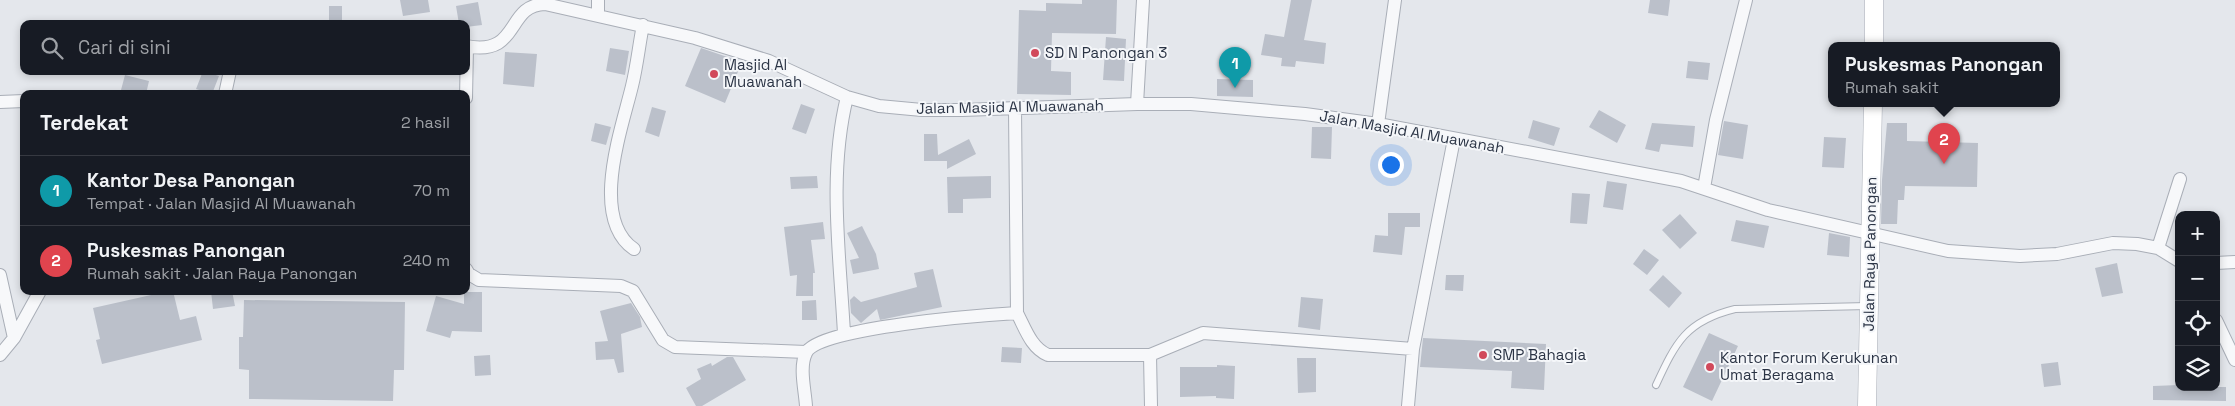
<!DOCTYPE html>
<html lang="id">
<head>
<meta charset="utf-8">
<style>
  body { margin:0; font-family:"Space Grotesk",sans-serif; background:#20242c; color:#f1f3f6 }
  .controls { position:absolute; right:15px; bottom:15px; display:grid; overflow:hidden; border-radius:10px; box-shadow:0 2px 8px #0003 }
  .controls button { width:45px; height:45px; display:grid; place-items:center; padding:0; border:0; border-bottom:1px solid #363941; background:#171b24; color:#f1f3f6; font:25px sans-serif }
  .you { position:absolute; left:1390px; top:164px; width:18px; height:18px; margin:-12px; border:4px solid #fff; border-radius:50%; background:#1a73e8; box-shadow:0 0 0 8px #1a73e833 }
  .badge { display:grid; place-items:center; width:32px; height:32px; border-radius:50%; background:#d1495b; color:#fff; font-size:16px; font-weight:700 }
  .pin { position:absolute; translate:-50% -41px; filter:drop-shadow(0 1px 2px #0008) }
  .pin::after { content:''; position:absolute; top:26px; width:18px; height:15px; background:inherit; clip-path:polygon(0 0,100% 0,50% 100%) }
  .popup { position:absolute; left:1828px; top:42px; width:232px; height:65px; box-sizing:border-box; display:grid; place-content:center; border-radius:10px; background:#171b24; filter:drop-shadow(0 1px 4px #0005); font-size:16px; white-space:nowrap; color:#9ea1a6 }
  .popup b { font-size:19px; color:#f1f3f6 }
  .popup::after { content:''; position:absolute; left:50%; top:100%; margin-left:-10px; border:10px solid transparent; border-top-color:#171b24 }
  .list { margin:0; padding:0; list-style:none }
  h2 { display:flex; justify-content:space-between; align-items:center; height:65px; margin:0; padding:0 20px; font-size:21px }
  h2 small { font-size:16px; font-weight:400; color:#9ea1a6 }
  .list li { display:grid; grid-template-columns:32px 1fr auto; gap:15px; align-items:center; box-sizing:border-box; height:70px; padding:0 20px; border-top:1px solid #363941 }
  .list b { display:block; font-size:19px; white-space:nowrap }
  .list p { margin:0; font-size:16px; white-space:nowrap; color:#9ea1a6 }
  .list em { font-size:16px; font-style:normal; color:#9ea1a6 }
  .icon { flex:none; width:28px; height:28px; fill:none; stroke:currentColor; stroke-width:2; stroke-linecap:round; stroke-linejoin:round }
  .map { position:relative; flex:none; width:2235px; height:406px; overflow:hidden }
  .search { position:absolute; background:#171b24; box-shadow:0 2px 8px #0003; left:20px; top:20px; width:450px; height:55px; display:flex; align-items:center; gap:12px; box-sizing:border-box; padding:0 18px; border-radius:10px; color:#9ea1a6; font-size:19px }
  .panel { position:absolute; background:#171b24; box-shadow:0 2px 8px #0003; left:20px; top:90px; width:450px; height:205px; border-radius:10px }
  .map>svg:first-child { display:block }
</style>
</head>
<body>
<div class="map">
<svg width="2235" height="406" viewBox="0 0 2235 406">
  <rect width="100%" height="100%" fill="#e4e7ec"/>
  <path fill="#bbc0ca" d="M400,0H428L430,12L403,16Z
    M1082,0H1117L1116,34L1052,33L1051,71L1071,72V95L1017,94L1019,10L1046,11V3L1082,4Z
    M1291,0H1312L1304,40L1326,43L1324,64L1296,61L1295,67L1281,66L1282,58L1261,55L1265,34L1284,37Z
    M1650,0H1670L1668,16L1648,13Z
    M478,2L482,25L466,27V24H459L456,6Z
    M329,6H342V23L329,22Z
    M1106,37L1126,39L1124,81L1103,80Z
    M610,48L629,51L625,75L606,71Z
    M701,48L742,62L725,103L685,86Z
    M505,52L537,54L534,87L503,84Z
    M1688,61L1710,63L1708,80L1686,78Z
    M203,71L219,76L212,94L196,89Z
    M125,75L149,81L146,94L121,90Z
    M1217,79L1253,80V97L1217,96Z
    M801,104L815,109L806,134L792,129Z
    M652,107L666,111L659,137L645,132Z
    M1599,110L1626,125L1617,143L1589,127Z
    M1533,120L1560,128L1554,146L1528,138Z
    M1724,121L1748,125L1743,159L1718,155Z
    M595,123L611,127L606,145L591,141Z
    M1652,123L1695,126L1693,147L1661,144L1659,152L1645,149Z
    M1887,123H1907V141L1978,143L1977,187L1905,186L1904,200H1898L1897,224H1881L1882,180Z
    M1312,127H1332L1331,159L1311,158Z
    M924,134H937L938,155L969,139L976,154L947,169V161H924Z
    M1824,137L1846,138L1844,168L1822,167Z
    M817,176L818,188L791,189L790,177Z
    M991,176V198L963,199V213H948L947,177Z
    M1607,181L1627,184L1623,210L1603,207Z
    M1572,193L1590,194L1587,224L1570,223Z
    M1388,213H1420V227H1405L1402,255L1373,252L1375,235L1388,236Z
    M1680,214L1697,233L1680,249L1662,230Z
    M1736,220L1769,226L1764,248L1731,241Z
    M823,222L825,239L811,240L815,273H813V296H796L797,275L790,276L784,227Z
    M862,226L876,254L879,269L853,274L850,260L859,258L847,233Z
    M1829,233L1850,237L1849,257L1827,255Z
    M1644,249L1659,260L1647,275L1633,264Z
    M2117,263L2123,293L2102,297L2095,268Z
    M933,269L942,307L880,320L877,309L861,323L851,313L850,300L854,296L861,302L917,287L914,273Z
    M1446,275H1464L1463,291L1445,290Z
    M1663,275L1682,293L1669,308L1649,290Z
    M169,291H173L180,320L196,316L202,340L102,364L96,340L100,339L93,308Z
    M211,291H232L235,306L213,309Z
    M464,292H482V332L452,331L450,338L426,331L436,296L464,304Z
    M1301,297L1323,299L1320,330L1298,327Z
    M244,300L405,302L404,370H394L393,401L249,399V370L239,369V337H243Z
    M816,300L817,320H802V301Z
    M631,303L640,317L642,327L621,334L624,372L618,373L614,359L596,360L595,342L608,341L600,311Z
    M1709,333L1738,346L1712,401L1683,387Z
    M1423,338L1546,344L1544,390L1511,388L1512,371L1420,367Z
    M1002,347L1022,348L1021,363L1001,362Z
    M490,355L491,375L475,376L474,356Z
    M727,357H733L746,380L702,406H696L686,388L701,379L697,369L711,363L712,366Z
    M1297,358H1316V392L1298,393Z
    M2058,362L2061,385L2044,387L2041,364Z
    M1217,365L1235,366L1234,399L1216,398V396L1180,397V367H1217Z
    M2179,385V387H2226V401L2153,400V386Z"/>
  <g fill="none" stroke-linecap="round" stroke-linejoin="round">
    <g stroke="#a9aeb7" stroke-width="8">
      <path id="lane" d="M1656,385C1676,342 1686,321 1735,309L1868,306"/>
    </g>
    <g stroke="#a9aeb7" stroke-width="14">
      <path id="street" d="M598,0V15
        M466,46C521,57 505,5 545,4L695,38L769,61L847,97L879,106L922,110H962L1137,104H1191L1305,114L1378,124L1681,181L1768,210L1948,251L2020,256L2057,254L2113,243L2137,244L2158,248L2179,261
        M225,94L230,71
        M466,98L467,46
        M0,102L24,101
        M1137,104L1143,0
        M1015,109L1017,313C1025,328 1031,348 1048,355H1150
        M1378,124L1395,0
        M1704,188L1716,120L1746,0
        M2158,248L2180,179
        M634,249C589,218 622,128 632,86C637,66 639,45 643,25
        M2216,263L2235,262
        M466,269L469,274L479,280L621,286L633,291L663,340L675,347L806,352
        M0,275L14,338
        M2216,320L2235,360
        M844,334C840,256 828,174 847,97
        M0,355L14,338L40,291
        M806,406C805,390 799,367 806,353C818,327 985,315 1017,313
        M1151,406L1150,355L1203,333L1413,349
        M1408,406L1413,349L1454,139"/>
    </g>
    <g stroke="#a9aeb7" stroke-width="19">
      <path id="secondary" d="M1874,45V0
        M1867,406L1873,103"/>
    </g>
    <use href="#lane" stroke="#f7f8fa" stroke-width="6"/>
    <use href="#street" stroke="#f7f8fa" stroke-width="12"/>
    <use href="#secondary" stroke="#fff" stroke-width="18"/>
  </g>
  <g fill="#d1495b" stroke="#f4f6f9" stroke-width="2">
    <circle cx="1035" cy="53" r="5"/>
    <circle cx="714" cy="74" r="5"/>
    <circle cx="1483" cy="355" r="5"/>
    <circle cx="1710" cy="367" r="5"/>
  </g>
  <g text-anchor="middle" stroke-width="4" stroke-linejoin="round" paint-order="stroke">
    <g font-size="15" fill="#2b3445" stroke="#f4f6f9" text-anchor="start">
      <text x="1045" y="58">SD N Panongan 3</text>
      <text x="724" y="70">Masjid Al<tspan x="724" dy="17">Muawanah</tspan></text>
      <text x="1493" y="360">SMP Bahagia</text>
      <text x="1720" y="363">Kantor Forum Kerukunan<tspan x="1720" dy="17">Umat Beragama</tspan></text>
    </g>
    <g font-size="15" fill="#2b3445" stroke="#f4f6f9">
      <text transform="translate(1010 107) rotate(-1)" y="5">Jalan Masjid Al Muawanah</text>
      <text transform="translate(1412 132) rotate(10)" y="5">Jalan Masjid Al Muawanah</text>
      <text transform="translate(1870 254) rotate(-89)" y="5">Jalan Raya Panongan</text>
    </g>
  </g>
</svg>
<div class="controls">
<button>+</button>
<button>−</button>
<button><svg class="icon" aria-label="locate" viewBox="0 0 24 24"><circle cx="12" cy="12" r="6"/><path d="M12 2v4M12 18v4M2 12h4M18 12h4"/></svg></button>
<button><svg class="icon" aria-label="layers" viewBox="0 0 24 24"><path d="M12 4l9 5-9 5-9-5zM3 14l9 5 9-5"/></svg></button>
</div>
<div class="you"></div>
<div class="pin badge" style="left:1235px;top:88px;background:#0f9aa8">1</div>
<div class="pin badge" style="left:1944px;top:164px;background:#e0444e">2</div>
<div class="popup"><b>Puskesmas Panongan</b>Rumah sakit</div>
<div class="search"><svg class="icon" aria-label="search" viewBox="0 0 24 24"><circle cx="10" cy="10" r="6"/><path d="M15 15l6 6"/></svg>Cari di sini</div>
<section class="panel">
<h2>Terdekat<small>2 hasil</small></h2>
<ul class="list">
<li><span class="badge" style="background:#0f9aa8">1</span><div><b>Kantor Desa Panongan</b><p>Tempat · Jalan Masjid Al Muawanah</p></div><em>70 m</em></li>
<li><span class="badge" style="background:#e0444e">2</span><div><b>Puskesmas Panongan</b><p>Rumah sakit · Jalan Raya Panongan</p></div><em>240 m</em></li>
</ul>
</section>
</div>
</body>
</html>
